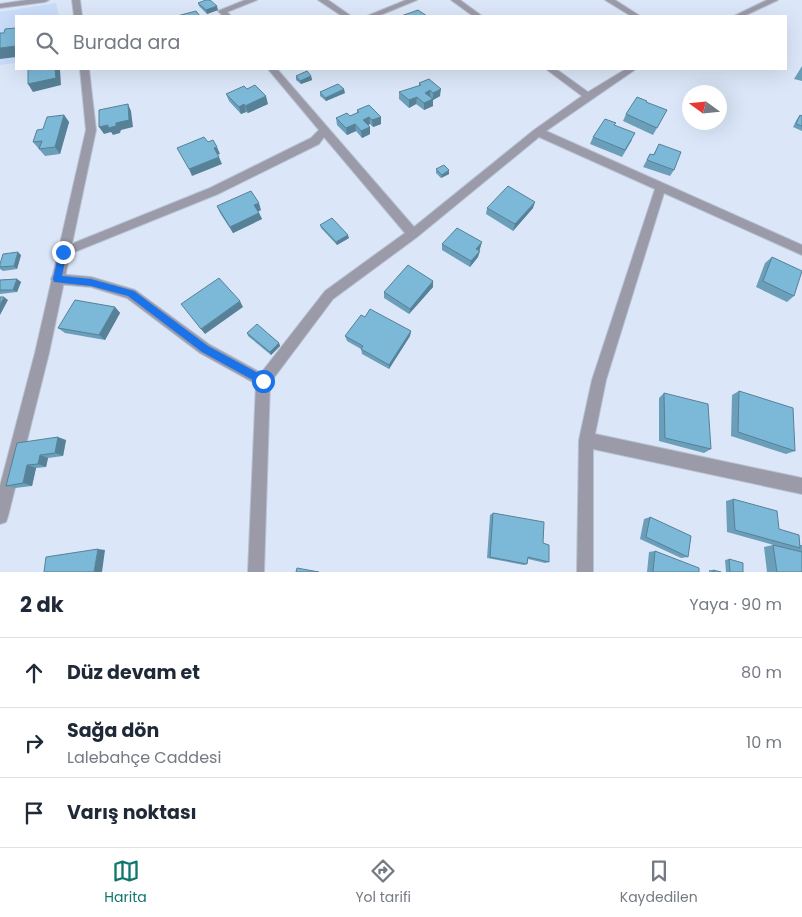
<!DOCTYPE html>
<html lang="tr">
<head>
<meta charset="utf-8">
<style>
  body { margin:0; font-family:Poppins,sans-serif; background:#f2f2f3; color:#1f2937 }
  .compass { position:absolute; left:682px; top:85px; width:45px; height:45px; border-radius:50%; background:#fff; box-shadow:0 5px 20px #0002; rotate:285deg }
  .stop { position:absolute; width:15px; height:15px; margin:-11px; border:4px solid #1a73e8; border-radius:50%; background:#fff }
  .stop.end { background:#1a73e8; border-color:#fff; box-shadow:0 1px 5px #0008 }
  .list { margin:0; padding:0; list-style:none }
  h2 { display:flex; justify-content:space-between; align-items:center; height:65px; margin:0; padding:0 20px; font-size:21px }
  h2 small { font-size:16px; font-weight:400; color:#747a83 }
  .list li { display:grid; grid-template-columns:32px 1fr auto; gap:15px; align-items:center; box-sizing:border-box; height:70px; padding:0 20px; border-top:1px solid #e0e1e3 }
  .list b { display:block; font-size:19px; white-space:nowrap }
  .list p { margin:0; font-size:16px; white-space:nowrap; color:#747a83 }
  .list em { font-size:16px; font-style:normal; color:#747a83 }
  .icon { flex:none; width:28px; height:28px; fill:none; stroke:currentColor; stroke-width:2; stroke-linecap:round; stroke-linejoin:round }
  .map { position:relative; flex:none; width:802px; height:572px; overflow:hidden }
  .search { position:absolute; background:#fff; box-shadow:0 5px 20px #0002; left:15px; right:15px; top:15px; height:55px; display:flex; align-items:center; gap:12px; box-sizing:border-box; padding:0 18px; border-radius:0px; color:#747a83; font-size:19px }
  .sheet { height:275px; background:#fff }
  nav { display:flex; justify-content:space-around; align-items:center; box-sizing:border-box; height:70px; border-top:1px solid #e0e1e3; background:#fff; font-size:14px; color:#747a83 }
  nav a { display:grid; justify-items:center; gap:2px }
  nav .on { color:#0f766e }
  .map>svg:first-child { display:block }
</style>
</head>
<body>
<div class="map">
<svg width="802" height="572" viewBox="0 0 802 572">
  <rect width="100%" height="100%" fill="#dbe7f9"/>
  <path fill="#c9dcfa" d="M56,3L59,16H16V63L0,65V12Z"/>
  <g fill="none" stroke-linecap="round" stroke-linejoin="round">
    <g stroke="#b7c2d2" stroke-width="2">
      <path id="minor" d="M27,0H49L45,2L0,8V4Z
        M245,0H257L227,12L231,16H223L218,11Z
        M318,0H328L351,16H342Z
        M406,0H417L378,16H367Z
        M451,0H460L482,16H473Z
        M605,0H615L640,16H631Z
        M767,0H778L744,16H734Z
        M268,69H277L414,227L534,130L582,96L546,69H556L588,92L626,69H636L546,131L802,245V255L664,193L606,380L595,434L802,478V494L593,449V572H577L579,440L592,380L655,189L539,137L417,237L333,299L270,383L264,572H248L256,384L200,353L127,298L91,287L57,284L53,283L51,279L53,275L57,274L91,277L135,290L210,345L261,373L325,291L405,233L324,137L319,144L218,194L67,255H59L57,252L59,249L210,188L311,138L319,130Z"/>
    </g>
    <g stroke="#b7c2d2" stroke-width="2">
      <path id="tertiary" d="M72,0H80L82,16H74Z
        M80,69H89L96,130L49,353L8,516L6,522L0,524V486L35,353L86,130Z"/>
    </g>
    <use href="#minor" fill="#9b9aa9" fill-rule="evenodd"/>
    <use href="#tertiary" fill="#9b9aa9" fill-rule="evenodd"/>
  </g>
  <path fill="#6b9eb9" d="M198,3L218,10L207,14L199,6Z
    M802,66V81L794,79Z
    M296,76H311L312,80L301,84L296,80Z
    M419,83L440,96L433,100V106L424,110L416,104L409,108L399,99V92L419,86Z
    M247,89L268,104L248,113L246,112L241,114L229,101L226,94Z
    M320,92L345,93L326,101L320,96Z
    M357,110L381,117V124L373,127L370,124L368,125L370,127V134L362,138L356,131L347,135L337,125L336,118L350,116L357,113Z
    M667,110L653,135L623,121L626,114Z
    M64,115L69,122L60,154L45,156L33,142L43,129Z
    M800,115L802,116V131L793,127L797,119Z
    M615,125L632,140L622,157L590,144L593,137Z
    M659,144L674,170L670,176L643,167L650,154L653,155Z
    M436,169L449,174L441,178L436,173Z
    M217,206L261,210L258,211L262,219L233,233L220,213Z
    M487,208H533L513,231L486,214Z
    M320,225L349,238L337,245L321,228Z
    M442,244L480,249L479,250L478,257L470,267L442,250Z
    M21,255L17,269L3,271L0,269V267Z
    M772,257L794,296L787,302L756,287L765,263Z
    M17,279L21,282L17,292L0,294V280Z
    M433,287L409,314L384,298V292Z
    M115,307L120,313L105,340L65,333L58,328Z
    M365,317L411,331L410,336L389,369L362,354L361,349L347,341L345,336Z
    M247,333L279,343L280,346L271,355L248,336Z
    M739,391L795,451L786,454L731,436L732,395Z
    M664,393L711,449L704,453L659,441V398Z
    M66,440L63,456L48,458L46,467L36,468L32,486L15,488L6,486L17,443Z
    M733,499L779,529L800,545H802V572H767L764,547L773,545L788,549L727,532L726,501Z
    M493,513L543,543L549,562L545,563L528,559L527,564L524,565L487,558L490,515Z
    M650,517L688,557L681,558L640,539L644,519Z
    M655,551L699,572H647L649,552Z
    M729,559L743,572H726L725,560Z
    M709,570H713L721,572H709Z"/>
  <path fill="#578196" d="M217,6L218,10L207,14L206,10Z
    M16,46V57L0,59V48Z
    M55,69H59L60,70L61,85L33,92L28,84Z
    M311,76L312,80L301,84L300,81Z
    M344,89L345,93L326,101L325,98Z
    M441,89L440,96L433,100V106L424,110V103L433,99V93Z
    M430,90V98L425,93Z
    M266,96L268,104L248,113L245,106Z
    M417,97L416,104L409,108V100Z
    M128,104L131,111L133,127L121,130L120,133L113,135L111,132L104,134L99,127L116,123Z
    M244,104L246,112L241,114L239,107Z
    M64,115L69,122L60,154L55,147Z
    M369,117L370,124L364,127L363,120Z
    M381,117V124L373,127L372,120Z
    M355,124L356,131L347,135L346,128Z
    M370,127V134L362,138L361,131Z
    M217,147L220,154L217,155L214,148Z
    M219,157L222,164L192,176L189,169Z
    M449,170V174L441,178L442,175Z
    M535,202L533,208L513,231L515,224Z
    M259,203L261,210L257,212L254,205Z
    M259,213L262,219L233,233L230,227Z
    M348,235L349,238L337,245L336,242Z
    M482,242L480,249L475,255L476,249Z
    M480,251L478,257L470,267L471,261Z
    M18,252L21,255L17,269L14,266Z
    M17,279L21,282L17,292L13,290Z
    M433,281V287L409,314L410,309Z
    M4,297L8,300L0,315V305Z
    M240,301L243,307L205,334L201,329Z
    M115,307L120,313L105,340L99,335Z
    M411,331L410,336L389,369V365Z
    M279,343L280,346L271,355L270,352Z
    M58,437L66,440L63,456L55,453Z
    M40,455L48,458L46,467L38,464Z
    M27,465L36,468L32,486L23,483Z
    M98,549L105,550L102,572H94Z"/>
  <path fill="#7cb8d7" stroke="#578196" d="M206,0H210L217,6L206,10L198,3Z
    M418,10L427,16H401Z
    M196,11L200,16H177Z
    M16,28V46L0,48V33H4L5,29Z
    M28,69H55L56,78L28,84Z
    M307,71L311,76L300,81L296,76Z
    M429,79L441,89L433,93L430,90L425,93L433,99L424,103L417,97L409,100L399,92L421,85L419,83Z
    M338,84L344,89L325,98L320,92Z
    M255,85L266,96L245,106L244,104L239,107L226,94L244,86L247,89Z
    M637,97L647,101L646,102L667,110L657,128L626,114Z
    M128,104L129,120L116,123V126L108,128V125L99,127V110Z
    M369,105L381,117L372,120L369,117L363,120L370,127L361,131L355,124L346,128L336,118L347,113L350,116L359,112L357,110Z
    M64,115L55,147L39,149L42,141L33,142L37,130L43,129L47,117Z
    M800,115L802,116V126L796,124Z
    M605,119L616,123L614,125L635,133L625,150L593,137Z
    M204,137L208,142L213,140L217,147L214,148L219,157L189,169L177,148Z
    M659,144L681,152L674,170L647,160L650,154L654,155Z
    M444,165L449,170L442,175L436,169Z
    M508,186L535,202L515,224L487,208Z
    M251,191L259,203L254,205L259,213L230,227L217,206Z
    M332,218L348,235L336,242L320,225Z
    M457,228L482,242L476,249L480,251L471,261L442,244Z
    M18,252L14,266L0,267V264L3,254Z
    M772,257L802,271L794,296L763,281Z
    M408,265L433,281L410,309L384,292Z
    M219,278L240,301L201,329L181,304Z
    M17,279L13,290H0V280Z
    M0,297H4L0,305Z
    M75,300L115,307L99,335L58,328Z
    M370,309L411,331L389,365L361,349L363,346L345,336L361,315L365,317Z
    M257,324L279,343L270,352L247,333Z
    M739,391L793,408L795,451L738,432Z
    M664,393L708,404L711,449L665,438Z
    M58,437L55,453L40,455L38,464L27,465L23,483L6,486L17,443Z
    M733,499L777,511L779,529L799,535L800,548L735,530Z
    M493,513L544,522L543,543L549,545V562L528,557L527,564L490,557Z
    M650,517L691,536L688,557L646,537Z
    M773,545L802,552V572H777Z
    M98,549L94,572H44L46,557Z
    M655,551L699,568V572H653Z
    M729,559L743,563V572H730Z
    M297,568L319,572H296Z
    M713,570L721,572H713Z"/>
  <path fill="#1a73e8" d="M63,249L67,252L62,276L91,279L134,291L208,346L267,378V384H260L202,352L128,296L91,286L54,282L53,279L59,252Z"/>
</svg>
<svg class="compass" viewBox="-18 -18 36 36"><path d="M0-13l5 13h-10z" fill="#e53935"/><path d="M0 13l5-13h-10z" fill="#747a83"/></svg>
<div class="stop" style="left:263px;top:381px"></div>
<div class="stop end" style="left:63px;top:252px"></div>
<div class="search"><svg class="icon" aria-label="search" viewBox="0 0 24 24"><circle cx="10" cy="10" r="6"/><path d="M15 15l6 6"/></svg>Burada ara</div>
</div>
<section class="sheet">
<h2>2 dk<small>Yaya · 90 m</small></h2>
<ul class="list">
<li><svg class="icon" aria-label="ahead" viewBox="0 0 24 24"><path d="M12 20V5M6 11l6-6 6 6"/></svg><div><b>Düz devam et</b></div><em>80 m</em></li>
<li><svg class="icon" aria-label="right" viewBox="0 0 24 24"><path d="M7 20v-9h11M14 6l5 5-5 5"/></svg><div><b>Sağa dön</b><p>Lalebahçe Caddesi</p></div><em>10 m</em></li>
<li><svg class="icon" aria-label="arrive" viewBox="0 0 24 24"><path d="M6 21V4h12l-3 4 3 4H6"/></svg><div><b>Varış noktası</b></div></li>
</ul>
</section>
<nav>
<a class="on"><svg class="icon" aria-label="map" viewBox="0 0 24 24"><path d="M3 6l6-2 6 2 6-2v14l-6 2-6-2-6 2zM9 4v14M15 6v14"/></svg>Harita</a>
<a><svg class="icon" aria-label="directions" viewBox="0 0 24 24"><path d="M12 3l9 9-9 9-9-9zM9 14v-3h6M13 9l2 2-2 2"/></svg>Yol tarifi</a>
<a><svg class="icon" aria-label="saved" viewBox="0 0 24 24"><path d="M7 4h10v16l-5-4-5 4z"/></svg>Kaydedilen</a>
</nav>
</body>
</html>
